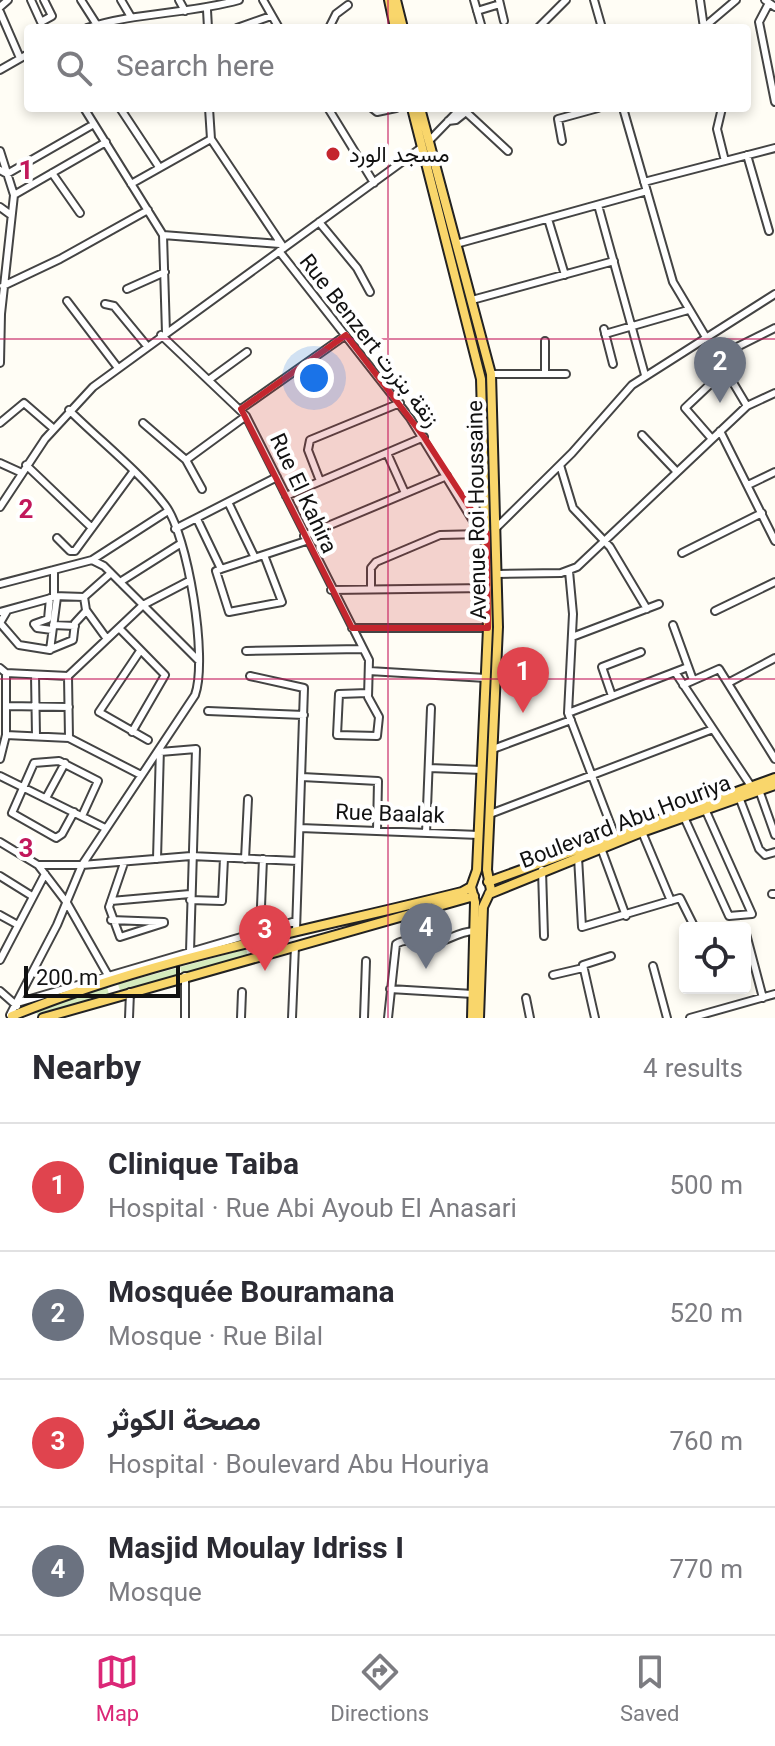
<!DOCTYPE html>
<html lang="en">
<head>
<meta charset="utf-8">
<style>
  body { margin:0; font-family:Georgia,Vazirmatn,serif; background:#f7f7f7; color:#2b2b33 }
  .controls { position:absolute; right:24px; bottom:24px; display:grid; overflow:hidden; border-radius:8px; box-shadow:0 4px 12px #0003 }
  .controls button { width:72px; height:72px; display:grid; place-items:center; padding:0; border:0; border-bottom:2px solid #e1e1e2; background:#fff; color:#2b2b33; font:40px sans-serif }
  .scale { position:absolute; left:24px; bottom:20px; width:156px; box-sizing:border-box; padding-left:8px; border:4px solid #111; border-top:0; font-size:22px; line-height:28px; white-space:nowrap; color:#111; -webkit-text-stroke:6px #fff; paint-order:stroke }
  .you { position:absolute; left:314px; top:378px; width:28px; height:28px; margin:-20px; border:6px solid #fff; border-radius:50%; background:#1a73e8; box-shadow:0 0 0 12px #1a73e833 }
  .badge { display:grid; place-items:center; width:52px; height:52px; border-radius:50%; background:#db2777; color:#fff; font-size:26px; font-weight:700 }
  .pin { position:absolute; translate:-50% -66px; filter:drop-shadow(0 2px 4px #0008) }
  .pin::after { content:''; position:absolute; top:42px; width:28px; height:24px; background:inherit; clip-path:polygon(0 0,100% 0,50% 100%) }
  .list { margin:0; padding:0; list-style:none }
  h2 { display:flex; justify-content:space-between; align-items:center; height:104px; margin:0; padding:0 32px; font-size:34px }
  h2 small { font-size:26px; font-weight:400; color:#7c7c81 }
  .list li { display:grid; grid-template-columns:52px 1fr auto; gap:24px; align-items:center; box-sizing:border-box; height:128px; padding:0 32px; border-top:2px solid #e1e1e2 }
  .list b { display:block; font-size:30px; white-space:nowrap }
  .list p { margin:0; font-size:26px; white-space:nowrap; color:#7c7c81 }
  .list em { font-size:26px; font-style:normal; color:#7c7c81 }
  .icon { flex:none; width:44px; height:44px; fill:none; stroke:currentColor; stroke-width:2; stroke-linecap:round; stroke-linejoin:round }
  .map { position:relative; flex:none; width:775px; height:1018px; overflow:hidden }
  .search { position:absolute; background:#fff; box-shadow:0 4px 12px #0003; left:24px; right:24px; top:24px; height:88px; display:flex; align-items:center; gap:20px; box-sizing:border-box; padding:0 28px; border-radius:8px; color:#7c7c81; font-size:30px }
  .sheet { height:616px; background:#fff }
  nav { display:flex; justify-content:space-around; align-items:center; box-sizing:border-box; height:112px; border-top:2px solid #e1e1e2; background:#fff; font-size:22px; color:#7c7c81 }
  nav a { display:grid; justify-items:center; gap:4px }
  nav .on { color:#db2777 }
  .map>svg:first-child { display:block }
</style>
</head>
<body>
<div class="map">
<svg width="775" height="1018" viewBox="0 0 775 1018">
  <rect width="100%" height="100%" fill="#fffdf5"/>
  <path fill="#d5ebbd" d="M246,949L248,956L182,974L180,967Z
    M177,968L179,975L120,991L118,984Z
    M107,987L109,994L38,1017L36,1011Z"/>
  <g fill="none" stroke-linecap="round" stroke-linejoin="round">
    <g stroke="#444" stroke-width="10">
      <path id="minor" d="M31,0L41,22L52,16L44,0
        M81,0L97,25
        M121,0L131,17
        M179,0L185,11
        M263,0L279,28
        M474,0L482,28
        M499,0L504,21
        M594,0L602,28
        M700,0L704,28
        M765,0L775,7
        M769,3L759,22L775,102
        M0,7L8,0
        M207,10L208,28
        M477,11L500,4
        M0,12L20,58
        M87,28C136,12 189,14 239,0
        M237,28L271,16
        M329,28L336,14L348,5
        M538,28L566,0
        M703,28L736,0
        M0,70L28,54
        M84,108L163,235L166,333
        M120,108L159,167
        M209,108L211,139L284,248
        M328,108L374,183
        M372,108L377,112L396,108
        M623,108L673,282L747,406
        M722,108L717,129L725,161
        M448,121L456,120L466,112L508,151
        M429,141L461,108
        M562,141L558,119L598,108
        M0,151L14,195L1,314L0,363
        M747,155L769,231
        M0,170L7,174L94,124
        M52,173L80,213
        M644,182L775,148
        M131,184L211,139
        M14,195L106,142
        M598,205L645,375
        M0,207L11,215
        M548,219L565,275
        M319,222L357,268L370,292
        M163,235L280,244
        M456,244L647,191
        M279,251L410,418L481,534
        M3,286L60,259L148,210
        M127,289L165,272
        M472,300L614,261
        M67,301L118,368
        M105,304L114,306L147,346
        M604,329L613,364
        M605,334L688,310
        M161,335L246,416L369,660L368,697L379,717L377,736L337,735L339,694L368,693
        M545,341V374
        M717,357L775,328
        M491,374H566
        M210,379L247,352
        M241,409L346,335
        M0,423L24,403L54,429
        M143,423L186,460L202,489
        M720,431L775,541
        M642,435L677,472
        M712,439L685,408L725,370
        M387,453L405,493
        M186,460L246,416
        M0,463L22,473
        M26,465L92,528
        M560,465L573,508L610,547L647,609
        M320,481L308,450L310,440L400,403
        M748,485L775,472
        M286,496L424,437
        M228,502L255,558
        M0,507L45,439L93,387L421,148
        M197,519L221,569
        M175,529L277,477
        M495,529L572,453L632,385L775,294
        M304,536L447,476
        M57,538L70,551H75L133,472
        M682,553L762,513
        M264,555L282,602L229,612L216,571L221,569L306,541
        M92,560L104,566L199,661
        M54,570V596L84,597
        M569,571L573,614L568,713L615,836
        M497,574L561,573L577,567L747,406L775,393
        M120,582L180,544
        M0,584L92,560L168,511
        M371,589V568L376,562L440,535L483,534
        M331,590L488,588
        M50,598L48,619L34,624L37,628L52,630
        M7,611L0,623L19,645L50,650L57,597
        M715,611L775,582
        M0,612L51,598
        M53,625L75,626
        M673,625L693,680
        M119,628L165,675L132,732
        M352,628H488
        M572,637L659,604
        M107,639L86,610L84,597L111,573
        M51,649L73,640L75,623L86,611
        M140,651L99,712L148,740
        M246,651L362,649
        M0,668L6,673L68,676
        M369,671L486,678
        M675,672L751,786
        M35,675L36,736
        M68,676L143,605L189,581
        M68,676L69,738
        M250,676L304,688L296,931
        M728,683L775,658
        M683,685L719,669L775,759
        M612,696L602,667L641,652
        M6,706L69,707
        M208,711L304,715
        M568,713L688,667
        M6,735L69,738L141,775
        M493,749L571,720
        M160,752L196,749L190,952
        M0,759L6,735V673
        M429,768L482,770
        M0,776L105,828
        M302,777L378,781L377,830
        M759,790L775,835
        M739,797L759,849L765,855L775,852
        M46,798L65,763
        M74,812L62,834L56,838L12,813L34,763L59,761L98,781L82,816
        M490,814L713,729
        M684,817L729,916L752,914L705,809
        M300,828L479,835
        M642,832L671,901
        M426,833L431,708
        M0,842L38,865H82L191,856L298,861
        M601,848L626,916
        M578,857L582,927L680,898L695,928
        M157,859L160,748
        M245,859L248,799
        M124,863L109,907L120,937L164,923
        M38,865L67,903L109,977
        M542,870L544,936
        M0,876L32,896
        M772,894H775
        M190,900L222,901L224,858
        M111,901L190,894
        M0,915L18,925
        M111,920L164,922
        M260,930L263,859
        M745,930L763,998
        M0,960L45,874
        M653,966L667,1018
        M553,975L583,968
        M390,989L473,994
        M0,991L17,1006
        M526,998L530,1018
        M20,1002L296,921
        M10,1015L57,925L82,865L195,695C208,659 188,535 165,505C138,470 100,441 69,410
        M129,1018L130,992
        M185,1018V976
        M241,1018L242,992
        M292,1018L295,946
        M364,1018L366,961
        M388,1018L396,944C408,937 422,943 436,942C447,942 456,932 474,931
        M595,1018L583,965L611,956
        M690,1018L775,994"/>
    </g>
    <g stroke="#222" stroke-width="12">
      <path id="major" d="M389,0L395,28
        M396,0L403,28
        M412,108L481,379L488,628L477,870L471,887L475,902L472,1018
        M420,108L491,374L498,627L487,870L491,890L483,907L479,1018
        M488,882L775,778
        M489,894L642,832L775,785
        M12,1016C156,957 312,930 462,892L471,887
        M43,1018L474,896"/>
    </g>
    <use href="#minor" stroke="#fff" stroke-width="6"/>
    <use href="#major" stroke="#f9d66b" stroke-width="8"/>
  </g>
  <path fill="#c4262e" fill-opacity="0.2" stroke="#c4262e" stroke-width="6" stroke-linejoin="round" d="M346,335L424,437L487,534L488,628H352L241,409Z"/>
  <path fill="none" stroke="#c2185b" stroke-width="2" stroke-opacity="0.55" d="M388,0V28M388,108V1018M0,339H775M0,679H775"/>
  <circle fill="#c4262e" stroke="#fff" stroke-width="3" cx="333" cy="154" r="8"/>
  <g text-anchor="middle" stroke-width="8" stroke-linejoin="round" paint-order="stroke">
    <g font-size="22" fill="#111" stroke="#fff" text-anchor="start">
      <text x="349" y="162">مسجد الورد</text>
    </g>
    <g font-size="22" fill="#111" stroke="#fff">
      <text transform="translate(370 340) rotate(52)" y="8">Rue Benzert زنقة بنزرت</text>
      <text transform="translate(304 493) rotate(65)" y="8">Rue El Kahira</text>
      <text transform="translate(476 510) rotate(-91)" y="8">Avenue Roi Houssaine</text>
      <text transform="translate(390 813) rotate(2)" y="8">Rue Baalak</text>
      <text transform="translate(625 821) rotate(-21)" y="8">Boulevard Abu Houriya</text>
    </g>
  </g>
  <g font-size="26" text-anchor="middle" font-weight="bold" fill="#c2185b" stroke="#fff" stroke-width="8" stroke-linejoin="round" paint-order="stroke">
    <text x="26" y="179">1</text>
    <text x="26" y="518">2</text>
    <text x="26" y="857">3</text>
  </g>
</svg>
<div class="controls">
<button><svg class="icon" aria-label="locate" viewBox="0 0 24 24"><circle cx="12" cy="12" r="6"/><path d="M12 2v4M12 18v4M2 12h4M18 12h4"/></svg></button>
</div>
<div class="scale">200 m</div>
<div class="you"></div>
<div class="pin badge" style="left:523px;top:713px;background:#e0444e">1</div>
<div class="pin badge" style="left:720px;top:403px;background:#6b7280">2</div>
<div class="pin badge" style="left:265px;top:971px;background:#e0444e">3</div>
<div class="pin badge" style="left:426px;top:969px;background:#6b7280">4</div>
<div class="search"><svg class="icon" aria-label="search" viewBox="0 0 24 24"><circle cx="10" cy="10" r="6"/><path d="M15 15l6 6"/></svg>Search here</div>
</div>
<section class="sheet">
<h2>Nearby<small>4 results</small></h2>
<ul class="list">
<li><span class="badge" style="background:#e0444e">1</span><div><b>Clinique Taiba</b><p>Hospital · Rue Abi Ayoub El Anasari</p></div><em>500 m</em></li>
<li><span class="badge" style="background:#6b7280">2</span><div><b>Mosquée Bouramana</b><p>Mosque · Rue Bilal</p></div><em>520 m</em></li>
<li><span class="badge" style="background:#e0444e">3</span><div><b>مصحة الكوثر</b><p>Hospital · Boulevard Abu Houriya</p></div><em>760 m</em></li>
<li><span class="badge" style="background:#6b7280">4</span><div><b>Masjid Moulay Idriss I</b><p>Mosque</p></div><em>770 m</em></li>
</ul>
</section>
<nav>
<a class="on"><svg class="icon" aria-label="map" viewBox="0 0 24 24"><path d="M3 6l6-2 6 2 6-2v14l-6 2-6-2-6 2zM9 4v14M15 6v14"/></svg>Map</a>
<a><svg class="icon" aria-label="directions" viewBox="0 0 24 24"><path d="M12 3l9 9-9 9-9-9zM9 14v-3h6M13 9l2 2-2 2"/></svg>Directions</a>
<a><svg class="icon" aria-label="saved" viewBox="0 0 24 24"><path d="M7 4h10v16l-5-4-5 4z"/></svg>Saved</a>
</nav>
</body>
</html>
